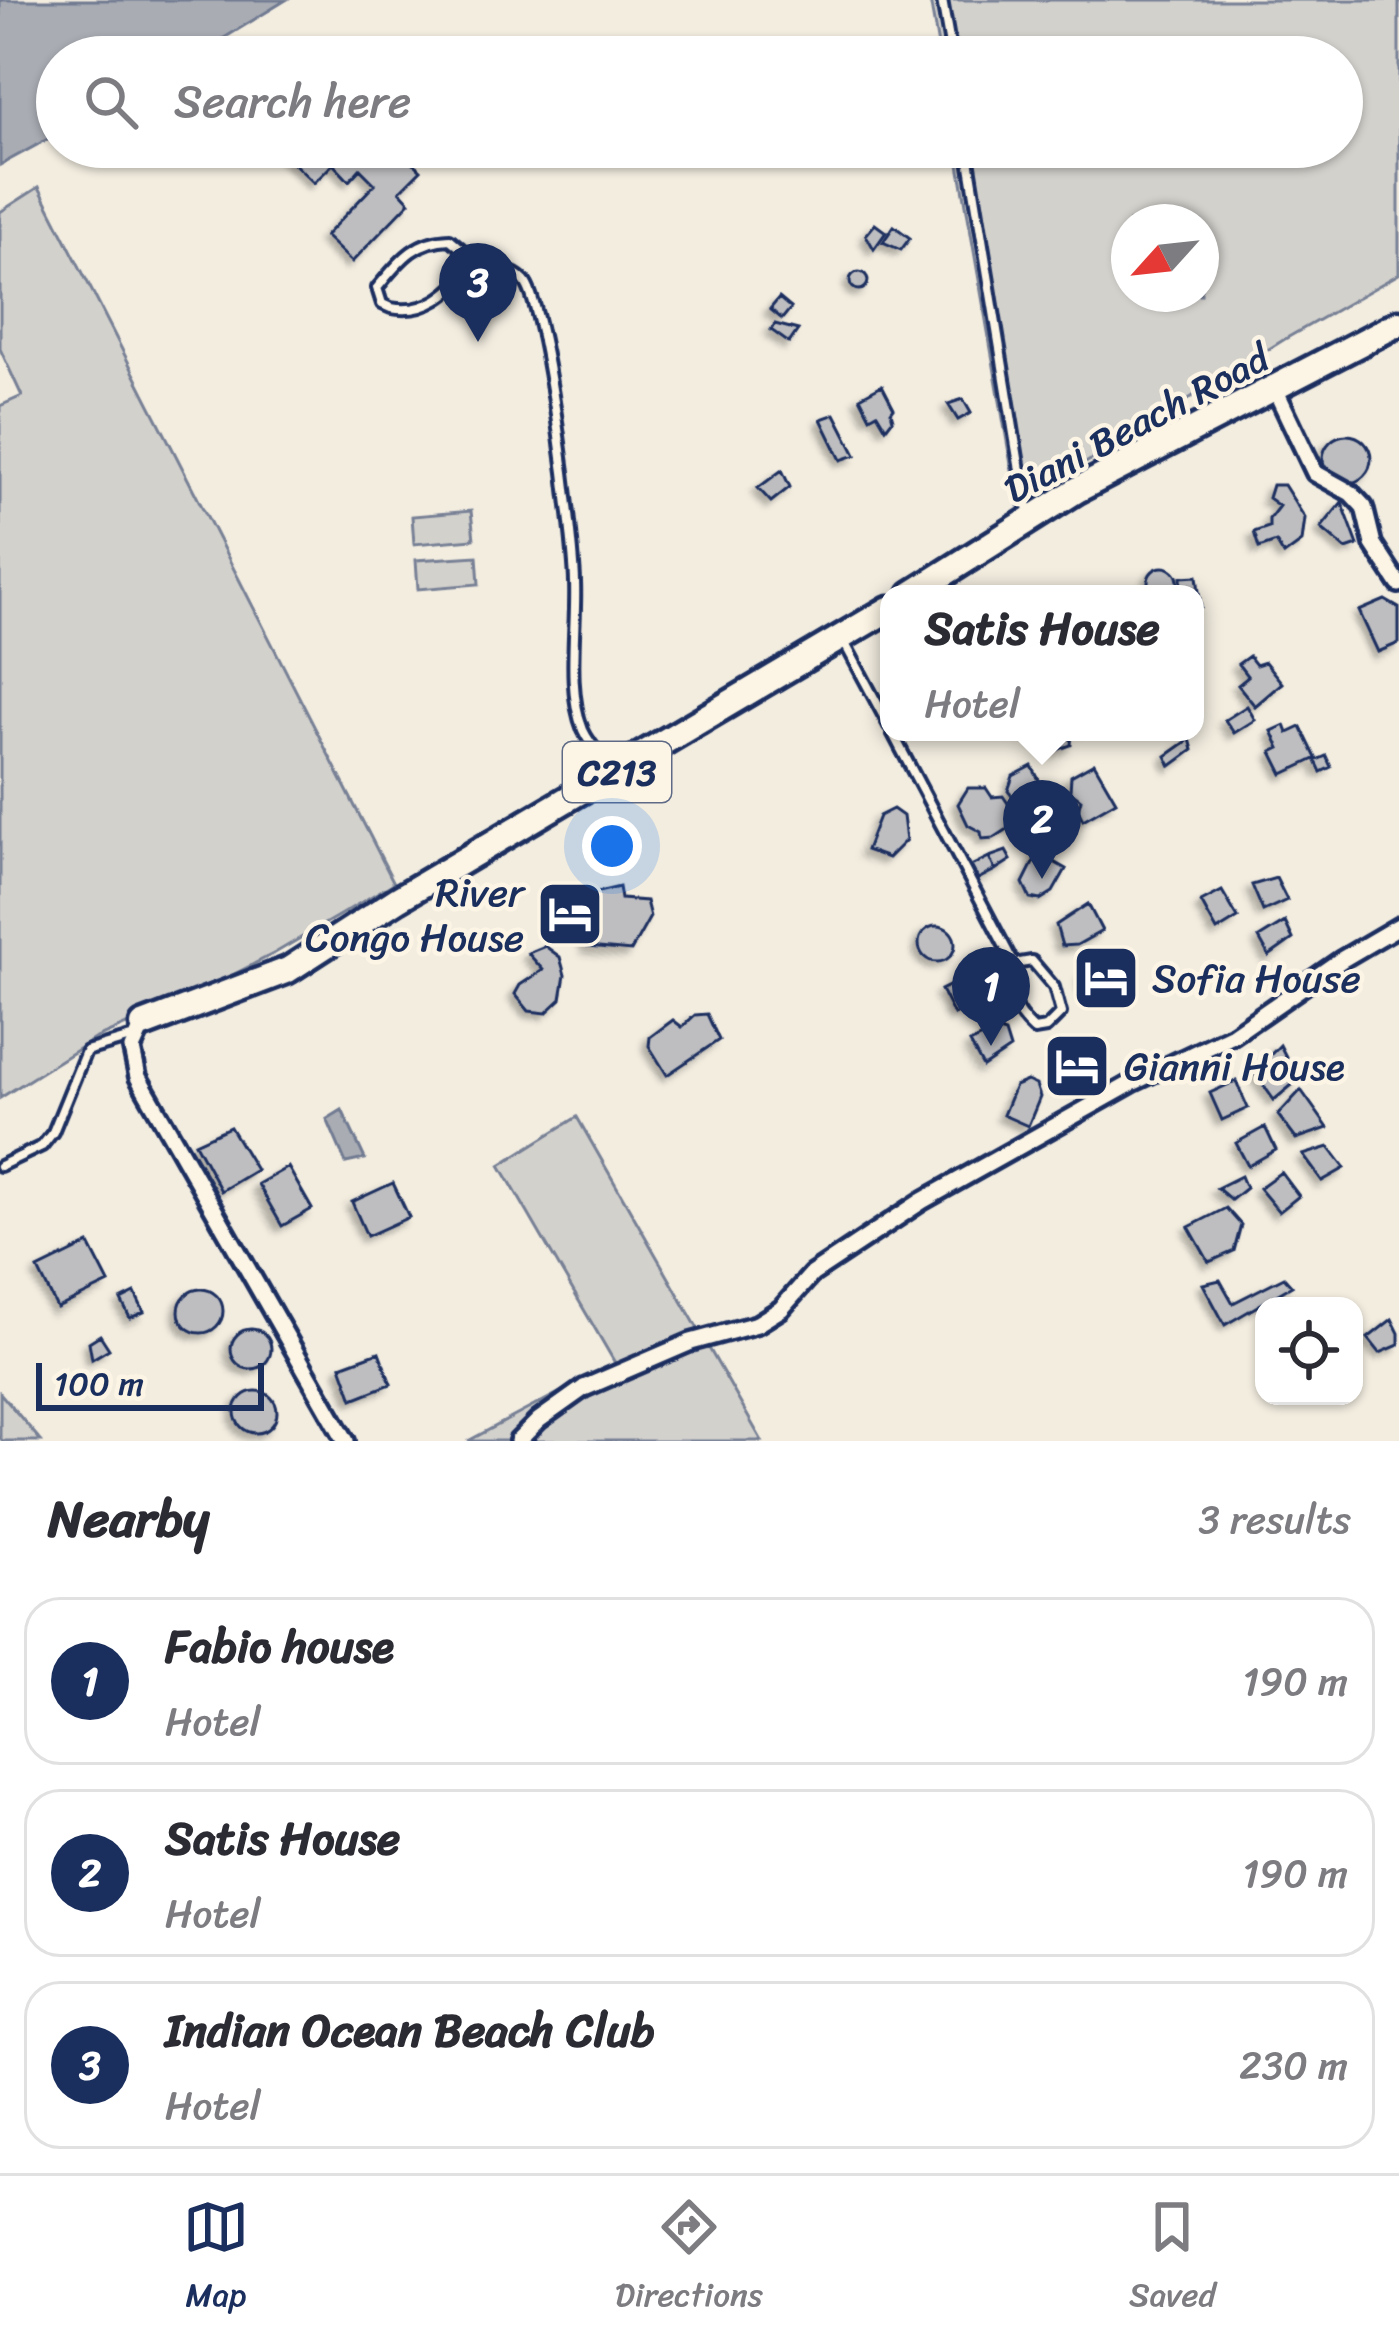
<!DOCTYPE html>
<html lang="en">
<head>
<meta charset="utf-8">
<style>
  body { margin:0; font-family:Sriracha,sans-serif; background:#f7f7f7; color:#2b2b33 }
  .controls { position:absolute; right:36px; bottom:36px; display:grid; overflow:hidden; border-radius:24px; box-shadow:0 3px 9px #0004 }
  .controls button { width:108px; height:108px; display:grid; place-items:center; padding:0; border:0; border-bottom:3px solid #e1e1e2; background:#fff; color:#2b2b33; font:60px sans-serif }
  .compass { position:absolute; left:1111px; top:204px; width:108px; height:108px; border-radius:50%; background:#fff; box-shadow:0 3px 9px #0004; rotate:243deg }
  .scale { position:absolute; left:36px; bottom:30px; width:228px; box-sizing:border-box; padding-left:12px; border:6px solid #1b2f5e; border-top:0; font-size:33px; line-height:42px; white-space:nowrap; color:#1b2f5e; -webkit-text-stroke:9px #fcf5e5; paint-order:stroke }
  .you { position:absolute; left:612px; top:846px; width:42px; height:42px; margin:-30px; border:9px solid #fff; border-radius:50%; background:#1a73e8; box-shadow:0 0 0 18px #1a73e833 }
  .badge { display:grid; place-items:center; width:78px; height:78px; border-radius:50%; background:#1b2f5e; color:#fff; font-size:39px; font-weight:700 }
  .pin { position:absolute; translate:-50% -99px; filter:drop-shadow(0 3px 6px #0008) }
  .pin::after { content:''; position:absolute; top:63px; width:42px; height:36px; background:inherit; clip-path:polygon(0 0,100% 0,50% 100%) }
  .popup { position:absolute; left:880px; top:585px; width:324px; height:156px; box-sizing:border-box; display:grid; place-content:center; border-radius:24px; background:#fff; filter:drop-shadow(0 3px 9px #0005); font-size:39px; white-space:nowrap; color:#7c7c81 }
  .popup b { font-size:45px; color:#2b2b33 }
  .popup::after { content:''; position:absolute; left:50%; top:100%; margin-left:-24px; border:24px solid transparent; border-top-color:#fff }
  .list { margin:0; padding:0; list-style:none }
  h2 { display:flex; justify-content:space-between; align-items:center; height:156px; margin:0; padding:0 48px; font-size:51px }
  h2 small { font-size:39px; font-weight:400; color:#7c7c81 }
  .list li { display:grid; grid-template-columns:78px 1fr auto; gap:36px; align-items:center; box-sizing:border-box; height:168px; margin:0 24px 24px; padding:0 24px; border:3px solid #e1e1e2; border-radius:36px }
  .list b { display:block; font-size:45px; white-space:nowrap }
  .list p { margin:0; font-size:39px; white-space:nowrap; color:#7c7c81 }
  .list em { font-size:39px; font-style:normal; color:#7c7c81 }
  .icon { flex:none; width:66px; height:66px; fill:none; stroke:currentColor; stroke-width:2; stroke-linecap:round; stroke-linejoin:round }
  .map { position:relative; flex:none; width:1399px; height:1441px; overflow:hidden }
  .search { position:absolute; background:#fff; box-shadow:0 3px 9px #0004; left:36px; right:36px; top:36px; height:132px; display:flex; align-items:center; gap:30px; box-sizing:border-box; padding:0 42px; border-radius:66px; color:#7c7c81; font-size:45px }
  .sheet { height:732px; background:#fff }
  nav { display:flex; justify-content:space-around; align-items:center; box-sizing:border-box; height:168px; border-top:3px solid #e1e1e2; background:#fff; font-size:33px; color:#7c7c81 }
  nav a { display:grid; justify-items:center; gap:6px }
  nav .on { color:#1b2f5e }
  .map>svg:first-child { display:block }
</style>
</head>
<body>
<div class="map">
<svg width="1399" height="1441" viewBox="0 0 1399 1441">
  <defs>
    <filter id="shadow"><feDropShadow dx="-5.5" dy="5.5" stdDeviation="3" flood-color="#0004"/></filter>
  </defs>
  <rect width="100%" height="100%" fill="#f3ede0"/>
  <filter id="ink" filterUnits="userSpaceOnUse"><feTurbulence type="fractalNoise" baseFrequency=".00833" numOctaves="2"/><feDisplacementMap in="SourceGraphic" scale="24" xChannelSelector="R" yChannelSelector="G"/><feConvolveMatrix kernelMatrix="1 2 1 2 8 2 1 2 1" color-interpolation-filters="sRGB"/></filter>
  <g filter="url(#ink)">
    <path fill="#d3d1cc" stroke="#778095" stroke-width="3" fill-rule="evenodd" d="M930,0H1399V274L1285,339L1018,505L956,147H1342V57H940ZM1129,222H1201V294H1129Z
      M39,187L394,883L275,953L184,1000L94,1039L0,1098V406L22,396L0,349V212Z
      M471,511L474,539L414,544L412,516Z
      M477,556L479,584L418,589L416,560Z
      M577,1117L762,1441H468L615,1363L500,1165Z
      M0,1393L41,1441H3L0,1438Z"/>
    <path fill="#a9acb3" stroke="#707a91" stroke-width="3" d="M0,0H286L193,57H57V134L0,165Z
      M342,1110L365,1159L346,1163L327,1119Z"/>
    <path fill="#bebec0" stroke="#1b2f5e" stroke-width="3" filter="url(#shadow)" d="M284,147H397L421,170L400,191L410,202L352,262L325,236L375,184L360,169L349,181L333,164L314,183L280,150Z
      M875,224L886,232L874,249L866,235Z
      M894,226L910,238L901,250L883,242Z
      M850 281a9 9 0 1 1 18 0a9 9 0 1 1-18 0Z
      M779,298L791,308L782,319L770,309Z
      M775,324L798,330L789,343L771,330Z
      M882,385L894,408L891,412L893,419L886,428L877,413L870,417L860,397Z
      M963,399L971,413L958,420L948,404Z
      M835,414L856,455L841,460L821,419Z
      M1323 459a24 24 0 1 1 48 0a24 24 0 1 1-48 0Z
      M782,470L790,487L771,502L758,488Z
      M1272,485H1284L1305,518L1302,542L1284,555L1276,542L1259,548L1254,532L1269,527V519L1279,506L1268,498Z
      M1342,502L1358,545L1346,549L1321,528Z
      M1148 582a15 15 0 1 1 30 0a15 15 0 1 1-30 0Z
      M1197,576L1201,607L1195,605V594H1182L1181,577Z
      M1385,600L1399,608V643L1378,652L1359,611Z
      M1249,656L1256,665L1265,662L1282,683L1255,706L1238,685L1248,677L1238,664Z
      M1247,706L1255,720L1234,733L1225,720Z
      M1285,725L1288,733L1301,727L1317,760L1326,756L1331,767L1321,772L1315,759L1283,774L1272,752L1280,748L1272,731Z
      M1040,732H1072L1071,745L1054,751L1049,735Z
      M1190,739L1193,750L1171,766L1166,756Z
      M1094,763L1116,801L1083,820L1078,810L1081,799L1070,791L1071,776Z
      M1032,766L1058,818L1038,829L1008,791L1013,776Z
      M968,788H986L992,797L1003,796L1020,821L994,838L982,839L981,832L968,825L958,804Z
      M893,809L903,816L906,840L888,858L866,850L879,816Z
      M1006,851L1011,860L995,870L989,857Z
      M1038,853L1066,869L1053,892L1040,900L1030,898L1023,883Z
      M989,857L995,870L978,879L971,866Z
      M1276,878L1287,900L1263,911L1252,885Z
      M619,887L621,899L646,901L650,917L631,951L588,947L582,932L594,893Z
      M1222,891L1238,918L1217,931L1201,902Z
      M1088,904L1102,931L1077,945L1062,946L1056,925Z
      M1285,922L1293,939L1269,956L1259,938Z
      M919 944a18 18 0 1 1 36 0a18 18 0 1 1-36 0Z
      M545,946L560,957L565,975L561,999L546,1013L529,1011L515,994L520,985L543,970L528,953Z
      M1113,953L1131,981L1103,999L1090,997L1085,990L1083,975Z
      M967,977L982,985V997L954,1015L941,990Z
      M707,1014L719,1040L667,1075L649,1046L650,1037L673,1020L682,1027L695,1015Z
      M995,1030L1005,1033L1010,1049L983,1067L970,1043Z
      M1077,1041L1100,1075L1077,1090L1055,1057Z
      M1280,1045L1298,1080L1274,1100L1254,1072Z
      M1027,1081L1036,1085L1040,1097L1028,1126L1003,1115L1015,1086Z
      M1236,1081L1248,1108L1222,1120L1210,1093Z
      M1301,1090L1328,1128L1296,1139L1278,1115Z
      M230,1127L256,1170L221,1191L195,1143Z
      M1265,1127L1276,1150L1248,1166L1236,1143Z
      M1329,1147L1345,1168L1322,1181L1303,1155Z
      M288,1167L312,1209L282,1226L258,1184Z
      M1281,1172L1299,1196L1279,1212L1259,1188Z
      M1241,1176L1246,1188L1231,1200L1217,1188Z
      M393,1183L409,1217L367,1236L352,1202Z
      M1226,1208L1241,1225L1234,1251L1209,1262L1189,1227Z
      M89,1244L109,1283L57,1308L38,1269Z
      M1284,1277L1292,1286L1225,1325L1203,1284L1220,1280L1233,1303Z
      M179 1311a22 22 0 1 1 44 0a22 22 0 1 1-44 0Z
      M135,1293L144,1312L130,1318L121,1300Z
      M1392,1319L1399,1333V1345L1380,1353L1368,1338Z
      M231 1349a20 20 0 1 1 40 0a20 20 0 1 1-40 0Z
      M100,1335L109,1349L92,1359L89,1342Z
      M379,1352L391,1384L353,1399L341,1366Z
      M235 1412a21 21 0 1 1 42 0a21 21 0 1 1-42 0Z"/>
    <g fill="none" stroke-linecap="round" stroke-linejoin="round">
      <g stroke="#1b2f5e" stroke-width="16">
        <path id="lane" d="M942,0L952,57
          M967,147L1024,495L1031,515
          M472,268C450,293 427,315 391,308L382,304L377,288C399,262 414,240 450,239L463,250L472,268C490,266 511,267 524,281C546,304 574,539 575,582C577,627 566,688 583,730C589,744 601,756 610,767
          M843,640L889,726
          M892,732L1014,964
          M1032,961L1054,987L1061,1013L1046,1028L1034,1030C1016,1014 999,986 1014,964Z
          M0,1166L42,1146L53,1132L86,1051L134,1037"/>
      </g>
      <g stroke="#1b2f5e" stroke-width="24">
        <path id="street" d="M1275,389L1315,473L1351,493L1364,507L1373,544L1399,584
          M143,1025L132,1049L138,1077L346,1441
          M518,1441L539,1420L584,1388L691,1342L757,1324L781,1309L812,1274L922,1201L1132,1083L1233,1035L1341,960L1399,926"/>
      </g>
      <g stroke="#1b2f5e" stroke-width="33">
        <path id="primary" d="M912,594L1077,490L1399,323
          M143,1025L288,970L398,899L889,609"/>
      </g>
      <use href="#lane" stroke="#fcf5e5" stroke-width="8"/>
      <use href="#street" stroke="#fcf5e5" stroke-width="15"/>
      <use href="#primary" stroke="#fcf5e5" stroke-width="24"/>
    </g>
  </g>
  <defs>
    <g id="hotel-square" transform="scale(3.45)"><rect x="-9" y="-9" width="18" height="18" rx="4" fill="#1b2f5e" stroke="#fcf5e5"/><path d="M-6-4.5h1.5V1H6V5H4.5V3h-9V5H-6ZM-4 0a1.8 1.8 0 1 1 3.6 0ZM.5 0V-2.5h3Q6-2.5 6 0Z" fill="#fff"/></g>
  </defs>
  <g fill-rule="evenodd">
    <use href="#hotel-square" x="570" y="914"/>
    <use href="#hotel-square" x="1106" y="978"/>
    <use href="#hotel-square" x="1077" y="1066"/>
  </g>
  <g text-anchor="middle" stroke-width="9" stroke-linejoin="round" paint-order="stroke">
    <rect fill="#fcf5e5" stroke="#5e6a86" stroke-width="3" x="563" y="742" width="108" height="60" rx="9"/>
    <g font-size="36" font-weight="bold" fill="#1b2f5e">
      <text x="617" y="785">C213</text>
    </g>
    <g font-size="39" fill="#1b2f5e" stroke="#fcf5e5">
      <text transform="translate(1136 423) rotate(-28)" y="14">Diani Beach Road</text>
    </g>
    <g font-size="39" fill="#1b2f5e" stroke="#fcf5e5" text-anchor="start">
      <text x="524" y="906" text-anchor="end">River<tspan x="524" dy="45">Congo House</tspan></text>
      <text x="1152" y="992">Sofia House</text>
      <text x="1124" y="1080">Gianni House</text>
    </g>
  </g>
</svg>
<div class="controls">
<button><svg class="icon" aria-label="locate" viewBox="0 0 24 24"><circle cx="12" cy="12" r="6"/><path d="M12 2v4M12 18v4M2 12h4M18 12h4"/></svg></button>
</div>
<svg class="compass" viewBox="-18 -18 36 36"><path d="M0-13l5 13h-10z" fill="#e53935"/><path d="M0 13l5-13h-10z" fill="#7c7c81"/></svg>
<div class="scale">100 m</div>
<div class="you"></div>
<div class="pin badge" style="left:991px;top:1046px">1</div>
<div class="pin badge" style="left:1042px;top:879px">2</div>
<div class="popup"><b>Satis House</b>Hotel</div>
<div class="pin badge" style="left:478px;top:342px">3</div>
<div class="search"><svg class="icon" aria-label="search" viewBox="0 0 24 24"><circle cx="10" cy="10" r="6"/><path d="M15 15l6 6"/></svg>Search here</div>
</div>
<section class="sheet">
<h2>Nearby<small>3 results</small></h2>
<ul class="list">
<li><span class="badge">1</span><div><b>Fabio house</b><p>Hotel</p></div><em>190 m</em></li>
<li><span class="badge">2</span><div><b>Satis House</b><p>Hotel</p></div><em>190 m</em></li>
<li><span class="badge">3</span><div><b>Indian Ocean Beach Club</b><p>Hotel</p></div><em>230 m</em></li>
</ul>
</section>
<nav>
<a class="on"><svg class="icon" aria-label="map" viewBox="0 0 24 24"><path d="M3 6l6-2 6 2 6-2v14l-6 2-6-2-6 2zM9 4v14M15 6v14"/></svg>Map</a>
<a><svg class="icon" aria-label="directions" viewBox="0 0 24 24"><path d="M12 3l9 9-9 9-9-9zM9 14v-3h6M13 9l2 2-2 2"/></svg>Directions</a>
<a><svg class="icon" aria-label="saved" viewBox="0 0 24 24"><path d="M7 4h10v16l-5-4-5 4z"/></svg>Saved</a>
</nav>
</body>
</html>
